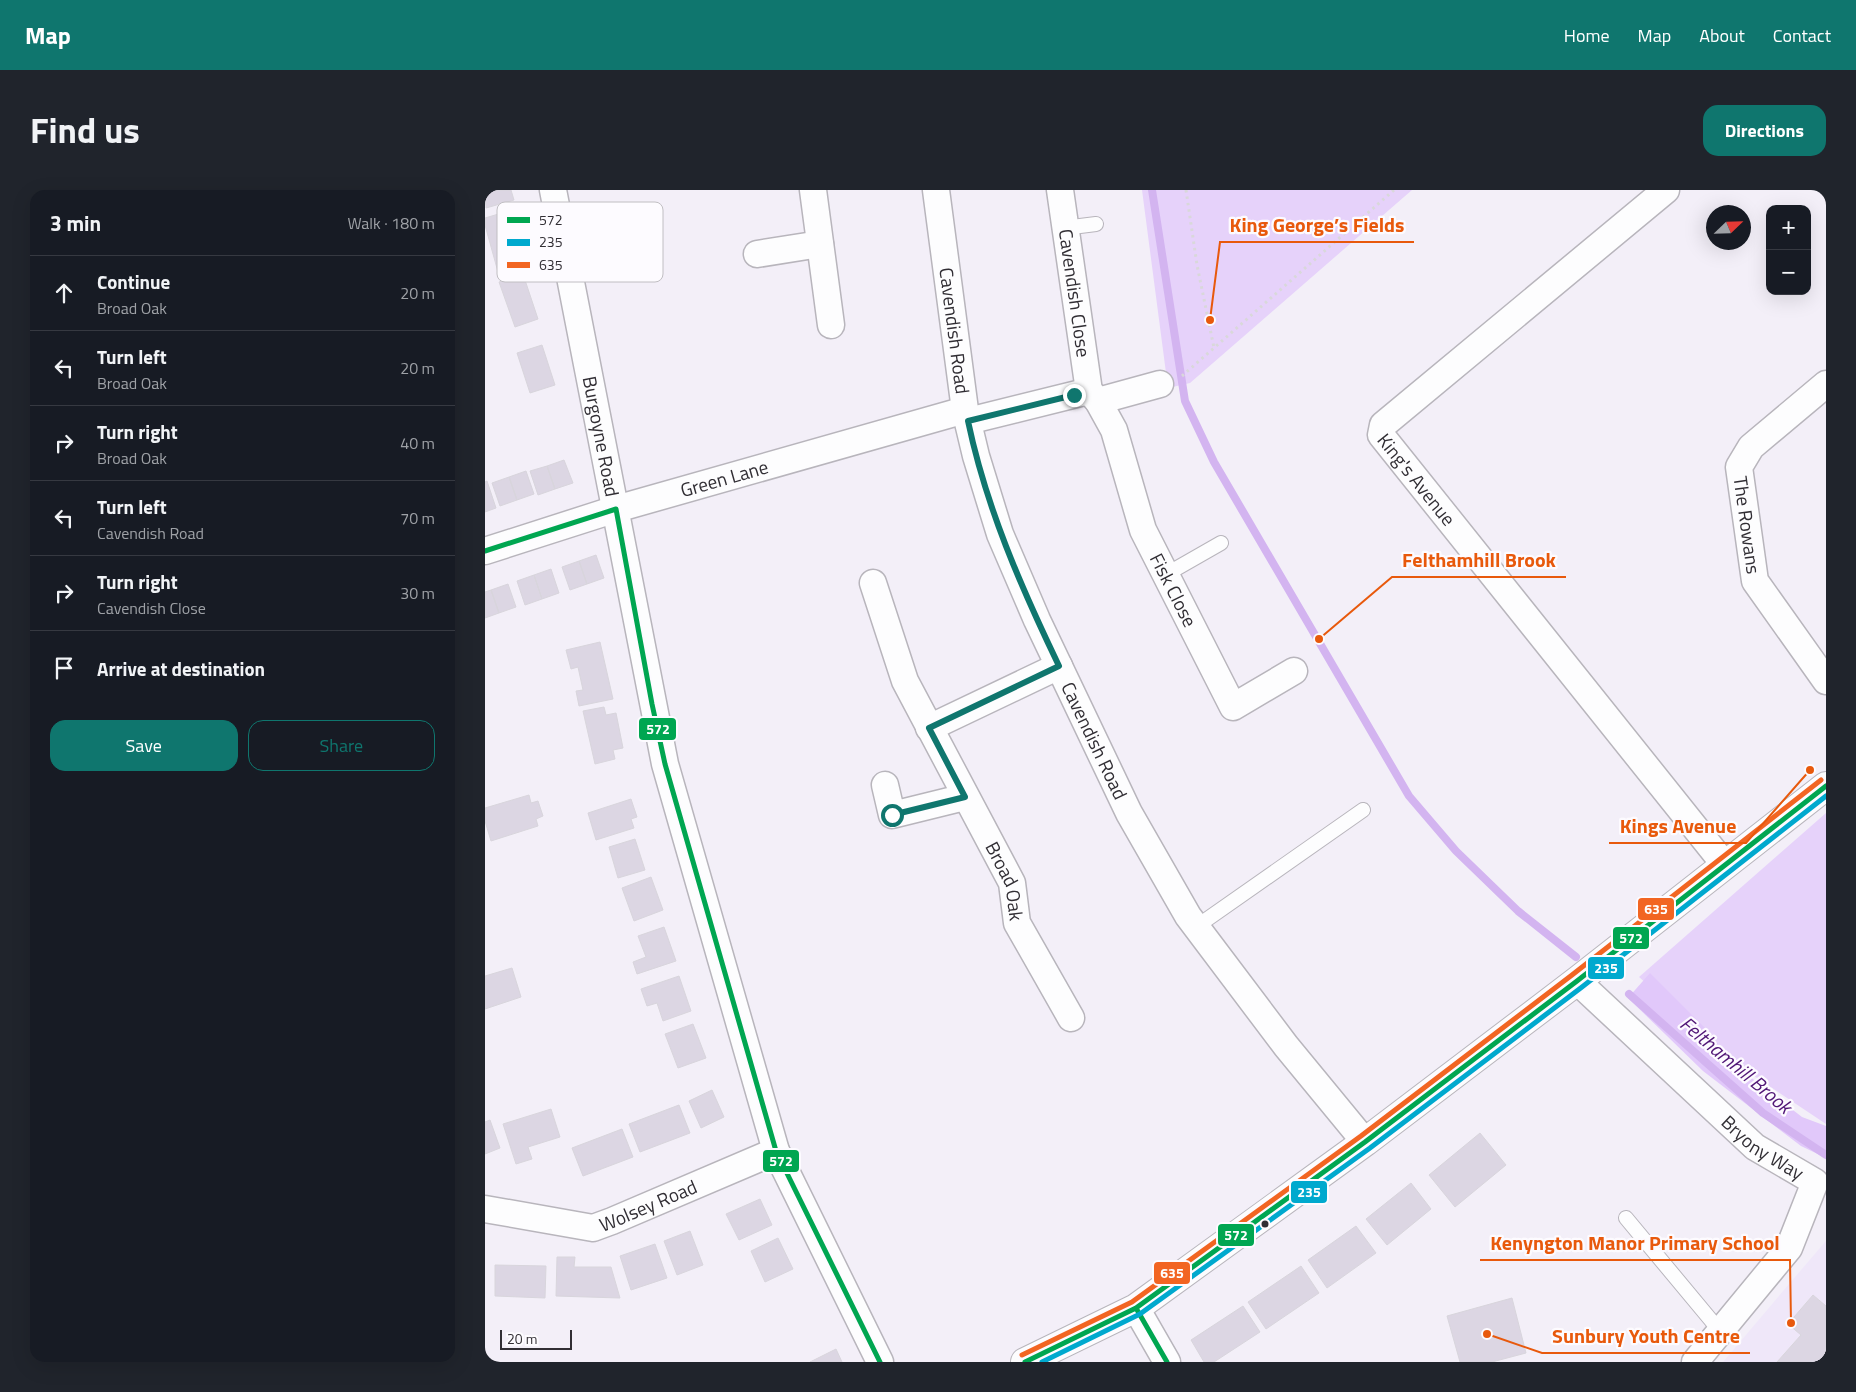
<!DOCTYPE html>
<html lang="en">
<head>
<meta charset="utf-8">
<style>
  body { margin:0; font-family:"Titillium Web",sans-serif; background:#20242c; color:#f1f3f6 }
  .controls { position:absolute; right:15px; top:15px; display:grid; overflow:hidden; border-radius:10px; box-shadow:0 5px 20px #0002 }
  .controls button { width:45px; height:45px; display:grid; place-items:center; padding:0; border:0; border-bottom:1px solid #363941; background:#171b24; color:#f1f3f6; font:25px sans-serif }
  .compass { position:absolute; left:1221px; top:15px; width:45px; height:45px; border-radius:50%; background:#171b24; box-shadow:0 5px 20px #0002; rotate:67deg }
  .scale { position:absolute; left:15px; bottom:12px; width:72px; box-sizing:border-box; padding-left:5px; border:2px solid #312e34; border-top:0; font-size:14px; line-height:18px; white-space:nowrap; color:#312e34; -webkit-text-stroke:4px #fdfbff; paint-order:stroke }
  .stop { position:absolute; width:15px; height:15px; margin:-11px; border:4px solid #0f766e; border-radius:50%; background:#fff }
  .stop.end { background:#0f766e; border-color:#fff; box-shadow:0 1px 5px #0008 }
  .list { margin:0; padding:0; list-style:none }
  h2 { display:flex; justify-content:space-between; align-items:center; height:65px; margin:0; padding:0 20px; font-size:21px }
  h2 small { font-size:16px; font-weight:400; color:#9ea1a6 }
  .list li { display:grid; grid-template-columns:32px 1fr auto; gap:15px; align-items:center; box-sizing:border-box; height:75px; padding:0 20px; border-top:1px solid #363941 }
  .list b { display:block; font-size:19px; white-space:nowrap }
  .list p { margin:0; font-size:16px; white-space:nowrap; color:#9ea1a6 }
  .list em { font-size:16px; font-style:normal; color:#9ea1a6 }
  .actions { display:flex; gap:10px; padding:15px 20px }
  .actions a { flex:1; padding:11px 0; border:1px solid #0f766e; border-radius:15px; text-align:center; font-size:18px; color:#0f766e }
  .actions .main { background:#0f766e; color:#fff }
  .icon { flex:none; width:28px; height:28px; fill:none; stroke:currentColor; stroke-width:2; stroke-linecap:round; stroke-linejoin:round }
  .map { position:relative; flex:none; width:1341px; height:1172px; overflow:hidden; border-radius:15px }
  header { display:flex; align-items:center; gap:30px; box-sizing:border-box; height:70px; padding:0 25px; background:#0f766e; color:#fff }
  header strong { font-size:24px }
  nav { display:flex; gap:28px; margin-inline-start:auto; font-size:18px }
  .intro { display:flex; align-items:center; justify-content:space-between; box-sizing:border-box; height:120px; padding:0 30px }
  h1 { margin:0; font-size:35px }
  .button { padding:12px 22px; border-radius:15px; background:#0f766e; color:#fff; font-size:18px; font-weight:700 }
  main { display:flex; gap:30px; padding:0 30px }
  aside { flex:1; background:#171b24; border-radius:15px; box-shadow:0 5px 20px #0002 }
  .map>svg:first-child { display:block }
</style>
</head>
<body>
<header>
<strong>Map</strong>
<nav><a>Home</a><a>Map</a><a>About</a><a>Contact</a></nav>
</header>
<div class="intro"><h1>Find us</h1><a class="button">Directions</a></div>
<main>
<aside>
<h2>3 min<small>Walk · 180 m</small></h2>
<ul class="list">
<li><svg class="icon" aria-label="ahead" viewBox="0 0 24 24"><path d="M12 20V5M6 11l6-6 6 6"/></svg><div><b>Continue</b><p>Broad Oak</p></div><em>20 m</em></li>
<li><svg class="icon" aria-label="left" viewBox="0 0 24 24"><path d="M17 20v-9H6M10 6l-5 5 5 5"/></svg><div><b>Turn left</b><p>Broad Oak</p></div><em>20 m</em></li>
<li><svg class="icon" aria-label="right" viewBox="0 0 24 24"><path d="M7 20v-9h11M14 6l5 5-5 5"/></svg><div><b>Turn right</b><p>Broad Oak</p></div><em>40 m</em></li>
<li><svg class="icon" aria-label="left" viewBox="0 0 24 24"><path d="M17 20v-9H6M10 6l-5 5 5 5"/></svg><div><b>Turn left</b><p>Cavendish Road</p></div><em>70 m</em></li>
<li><svg class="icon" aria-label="right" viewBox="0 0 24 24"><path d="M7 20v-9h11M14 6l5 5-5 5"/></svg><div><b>Turn right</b><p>Cavendish Close</p></div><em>30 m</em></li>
<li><svg class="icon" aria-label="arrive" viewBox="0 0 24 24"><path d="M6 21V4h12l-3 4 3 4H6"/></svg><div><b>Arrive at destination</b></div></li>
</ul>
<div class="actions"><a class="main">Save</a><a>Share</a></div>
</aside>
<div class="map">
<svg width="1341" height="1172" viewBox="0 0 1341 1172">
  <rect width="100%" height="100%" fill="#f3eff8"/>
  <path fill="#efe7f9" d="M1341,1051V1172H1238L1304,1094Z"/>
  <path fill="#e6d2fa" d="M657,0H927L705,193L683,198Z
    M1341,623V934L1263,882L1154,787Z"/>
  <path fill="#e1c8fa" d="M1165,783L1222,840L1251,876L1317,927L1341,936V968L1316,956L1218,881L1143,808Z"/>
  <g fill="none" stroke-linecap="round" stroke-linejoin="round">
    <path stroke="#d3b4f0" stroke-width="8" d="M667,0L700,211L729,272L924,606L971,661L1033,721L1091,767
      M1144,804L1278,923L1341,965"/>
  </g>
  <path fill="#dcd6e3" stroke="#d8d5dc" d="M0,0H26L29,10L1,18Z
    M27,20L42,74L13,82L0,35V28Z
    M38,84L53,129L30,137L14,92Z
    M57,155L70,195L45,203L32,163Z
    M79,270L88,293L70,299L62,276Z
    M62,276L70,299L53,305L45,281Z
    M41,281L49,304L32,310L24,287Z
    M24,287L32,310L15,316L7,293Z
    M2,291L11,318L0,322V292Z
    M111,365L119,388L102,394L94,371Z
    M94,371L102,394L85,400L77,377Z
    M66,379L74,403L57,409L49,385Z
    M49,385L57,409L40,415L32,391Z
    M23,394L31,417L14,423L6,400Z
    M6,400L14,423L0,428V402Z
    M115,452L128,509L94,516L91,501L98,500L93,477L86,479L81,460Z
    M119,517L121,525L131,523L138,558L128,560L130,569L110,574L98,521Z
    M44,605L46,613L53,611L58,626L51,629L53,636L6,651L0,631V618Z
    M146,609L152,627L146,629L149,638L111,650L103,623Z
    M150,649L160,680L133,688L124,657Z
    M166,687L178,720L149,731L137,698Z
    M179,737L191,771L152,784L148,772L161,767L153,746Z
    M27,778L36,807L0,819V786Z
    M194,786L206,821L178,831L172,813L162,816L156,799Z
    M208,834L221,868L193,878L180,844Z
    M227,900L239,927L216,938L204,911Z
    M194,915L205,943L155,962L144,934Z
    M66,919L75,947L43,957L47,969L31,974L18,934Z
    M5,930L15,958L0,964V932Z
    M137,939L148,967L98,986L87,958Z
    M995,943L1021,975L970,1017L944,985Z
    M926,993L946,1019L902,1055L881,1029Z
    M275,1009L287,1035L254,1050L241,1024Z
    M871,1036L891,1063L842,1098L823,1070Z
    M205,1041L218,1075L192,1085L179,1051Z
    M293,1048L308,1079L280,1092L266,1061Z
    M170,1054L182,1088L146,1100L135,1066Z
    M72,1067H90L89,1077H126L135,1108L71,1106Z
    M10,1075L61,1076L60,1108L10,1106Z
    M816,1076L834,1103L781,1139L763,1112Z
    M1328,1105L1341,1116V1172H1292L1316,1145L1303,1134Z
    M1027,1108L1041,1163L1007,1172H975L962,1126Z
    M758,1116L775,1142L729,1172H719L706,1150Z
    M351,1159L357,1172H325Z"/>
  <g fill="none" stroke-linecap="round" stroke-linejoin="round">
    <g stroke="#b8b5bc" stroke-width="16">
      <path id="lane" d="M579,38L611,34
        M680,385L736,353
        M711,737L878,620
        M1141,1028L1235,1141"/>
    </g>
    <g stroke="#b8b5bc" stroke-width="29">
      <g id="street">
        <path id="s1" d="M68,0L180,574L291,961L395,1172"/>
        <path d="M328,0L346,135"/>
        <path id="s2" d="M451,0L480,220L491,266L515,344L552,430L644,623L703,726L801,856L880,952"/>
        <path id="s3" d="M575,0L604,201"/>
        <path id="s4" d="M1181,0L898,235L896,245L1240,675"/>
        <path d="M272,64L335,54"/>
        <path id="s5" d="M1341,194L1266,257L1254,277L1270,391L1341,491"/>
        <path id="s6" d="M604,201L613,211L629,240L658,340L748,517L809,481"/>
        <path d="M613,211L675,194"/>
        <path d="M483,231L604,201"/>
        <path id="s7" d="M0,361L131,319L480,220"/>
        <path id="s8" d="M388,393L420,491L527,693L532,733L586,828"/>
        <path d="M444,538L574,476"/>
        <path d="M400,595L407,625L480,607"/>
        <path id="s9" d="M1092,791L1270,957L1330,992L1304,1058L1210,1172"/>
        <path id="s10" d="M0,1019L108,1038L127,1031L291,961"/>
        <path d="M651,1118L682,1172"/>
      </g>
    </g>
    <g stroke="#b8b5bc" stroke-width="30">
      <path id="secondary" d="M540,1172L651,1118L880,952L1092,791L1341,596"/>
    </g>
    <path stroke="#d9d8da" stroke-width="3" stroke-dasharray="2.5 4" stroke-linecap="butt" d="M701,0L712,75L729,158
      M697,186L909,0"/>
    <use href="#lane" stroke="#fdfdfe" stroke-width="14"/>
    <use href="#street" stroke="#fdfdfe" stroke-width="26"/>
    <use href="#secondary" stroke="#fdfdfe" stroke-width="28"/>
    <g stroke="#fdfbff" stroke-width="9">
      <path id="bus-1" d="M131,319L167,514L180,574L291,961L395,1172
        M0,361L131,319
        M651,1118L682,1172
        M540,1172L651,1118L880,952L1092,791L1341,596"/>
    </g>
    <g stroke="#fdfbff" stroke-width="9">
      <path id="bus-2" d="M557,1172L655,1124L885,958L1097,797L1341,606"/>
    </g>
    <g stroke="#fdfbff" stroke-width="9">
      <path id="bus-3" d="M537,1165L647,1112L876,946L1087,785L1336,590"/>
    </g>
    <use href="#bus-1" stroke="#00a651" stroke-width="5"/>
    <use href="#bus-2" stroke="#00a9ce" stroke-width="5"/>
    <use href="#bus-3" stroke="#f26522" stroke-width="5"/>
  </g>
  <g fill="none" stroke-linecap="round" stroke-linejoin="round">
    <path stroke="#0f766e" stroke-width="6" d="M407,625L480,607L444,538L574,476C536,397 501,317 483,231L589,205"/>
  </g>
  <circle fill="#312e34" stroke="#fdfbff" stroke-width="2" cx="780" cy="1034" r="4.5"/>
  <g text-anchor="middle" stroke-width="4.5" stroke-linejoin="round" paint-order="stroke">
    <g font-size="19" fill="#312e34" stroke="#fdfbff">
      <text dy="7" stroke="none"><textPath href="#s3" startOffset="104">Cavendish Close</textPath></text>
      <text dy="7" stroke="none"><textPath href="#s2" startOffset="142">Cavendish Road</textPath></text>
      <text dy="7" stroke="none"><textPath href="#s1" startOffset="251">Burgoyne Road</textPath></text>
      <text dy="7" stroke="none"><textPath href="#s7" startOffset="250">Green Lane</textPath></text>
      <text dy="7" stroke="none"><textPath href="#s4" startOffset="435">King's Avenue</textPath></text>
      <text dy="7" stroke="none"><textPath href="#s5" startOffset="180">The Rowans</textPath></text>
      <text dy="7" stroke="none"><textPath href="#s6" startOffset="218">Fisk Close</textPath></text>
      <text dy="7" stroke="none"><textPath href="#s2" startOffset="578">Cavendish Road</textPath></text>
      <text dy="7" stroke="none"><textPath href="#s8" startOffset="328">Broad Oak</textPath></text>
      <text dy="7" stroke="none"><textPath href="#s9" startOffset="250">Bryony Way</textPath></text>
      <text dy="7" stroke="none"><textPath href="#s10" startOffset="169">Wolsey Road</textPath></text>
    </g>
    <g font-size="20" font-style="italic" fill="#501676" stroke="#fdfbff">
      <text transform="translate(1251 875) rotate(40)" y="7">Felthamhill Brook</text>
    </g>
  </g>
  <rect x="12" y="12" width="166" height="80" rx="8" fill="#fdfbff" stroke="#c0bec2" stroke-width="1"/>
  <rect x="22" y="27" width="23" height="6" fill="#00a651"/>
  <rect x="22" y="49" width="23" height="7" fill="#00a9ce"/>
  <rect x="22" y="72" width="23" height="6" fill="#f26522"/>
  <g font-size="14" fill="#312e34">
    <text x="54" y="35">572</text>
    <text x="54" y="57">235</text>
    <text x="54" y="80">635</text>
  </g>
  <path fill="none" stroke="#e8590c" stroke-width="2" d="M725 130L735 52H929M834 449L907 387H1081M1325 580L1261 653H1124M1306 1133L1305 1070H995M1002 1144L1057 1163H1265"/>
  <g fill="#e8590c" stroke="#fdfbff" stroke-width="2">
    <circle cx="725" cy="130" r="5"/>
    <circle cx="834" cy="449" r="5"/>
    <circle cx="1325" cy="580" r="5"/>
    <circle cx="1306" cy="1133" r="5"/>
    <circle cx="1002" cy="1144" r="5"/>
  </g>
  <g font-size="20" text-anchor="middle" font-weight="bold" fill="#e8590c" stroke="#fdfbff" stroke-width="4.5" stroke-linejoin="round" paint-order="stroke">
    <text x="832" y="42">King George’s Fields</text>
    <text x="994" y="377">Felthamhill Brook</text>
    <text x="1193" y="643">Kings Avenue</text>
    <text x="1150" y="1060">Kenyngton Manor Primary School</text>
    <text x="1161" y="1153">Sunbury Youth Centre</text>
  </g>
  <g stroke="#fdfbff" stroke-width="2">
    <rect x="153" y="527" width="39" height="24" rx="5" fill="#00a651"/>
    <rect x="1152" y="707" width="38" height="24" rx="5" fill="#f26522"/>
    <rect x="1127" y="736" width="38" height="24" rx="5" fill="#00a651"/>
    <rect x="1102" y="766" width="38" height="24" rx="5" fill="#00a9ce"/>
    <rect x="277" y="959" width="38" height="24" rx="5" fill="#00a651"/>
    <rect x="805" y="990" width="38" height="24" rx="5" fill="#00a9ce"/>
    <rect x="732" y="1033" width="38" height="24" rx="5" fill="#00a651"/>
    <rect x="668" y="1071" width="38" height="24" rx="5" fill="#f26522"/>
  </g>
  <g font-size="14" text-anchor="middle" font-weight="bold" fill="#fff">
    <text x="173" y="544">572</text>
    <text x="1171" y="724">635</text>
    <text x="1146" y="753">572</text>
    <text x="1121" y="783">235</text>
    <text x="296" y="976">572</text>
    <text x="824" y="1007">235</text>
    <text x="751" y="1050">572</text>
    <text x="687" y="1088">635</text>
  </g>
</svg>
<div class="controls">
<button>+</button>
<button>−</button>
</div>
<svg class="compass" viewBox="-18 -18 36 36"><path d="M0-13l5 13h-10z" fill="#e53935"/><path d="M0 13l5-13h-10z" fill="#9ea1a6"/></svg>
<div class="scale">20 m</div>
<div class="stop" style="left:407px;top:625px"></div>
<div class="stop end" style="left:589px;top:205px"></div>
</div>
</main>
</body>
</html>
